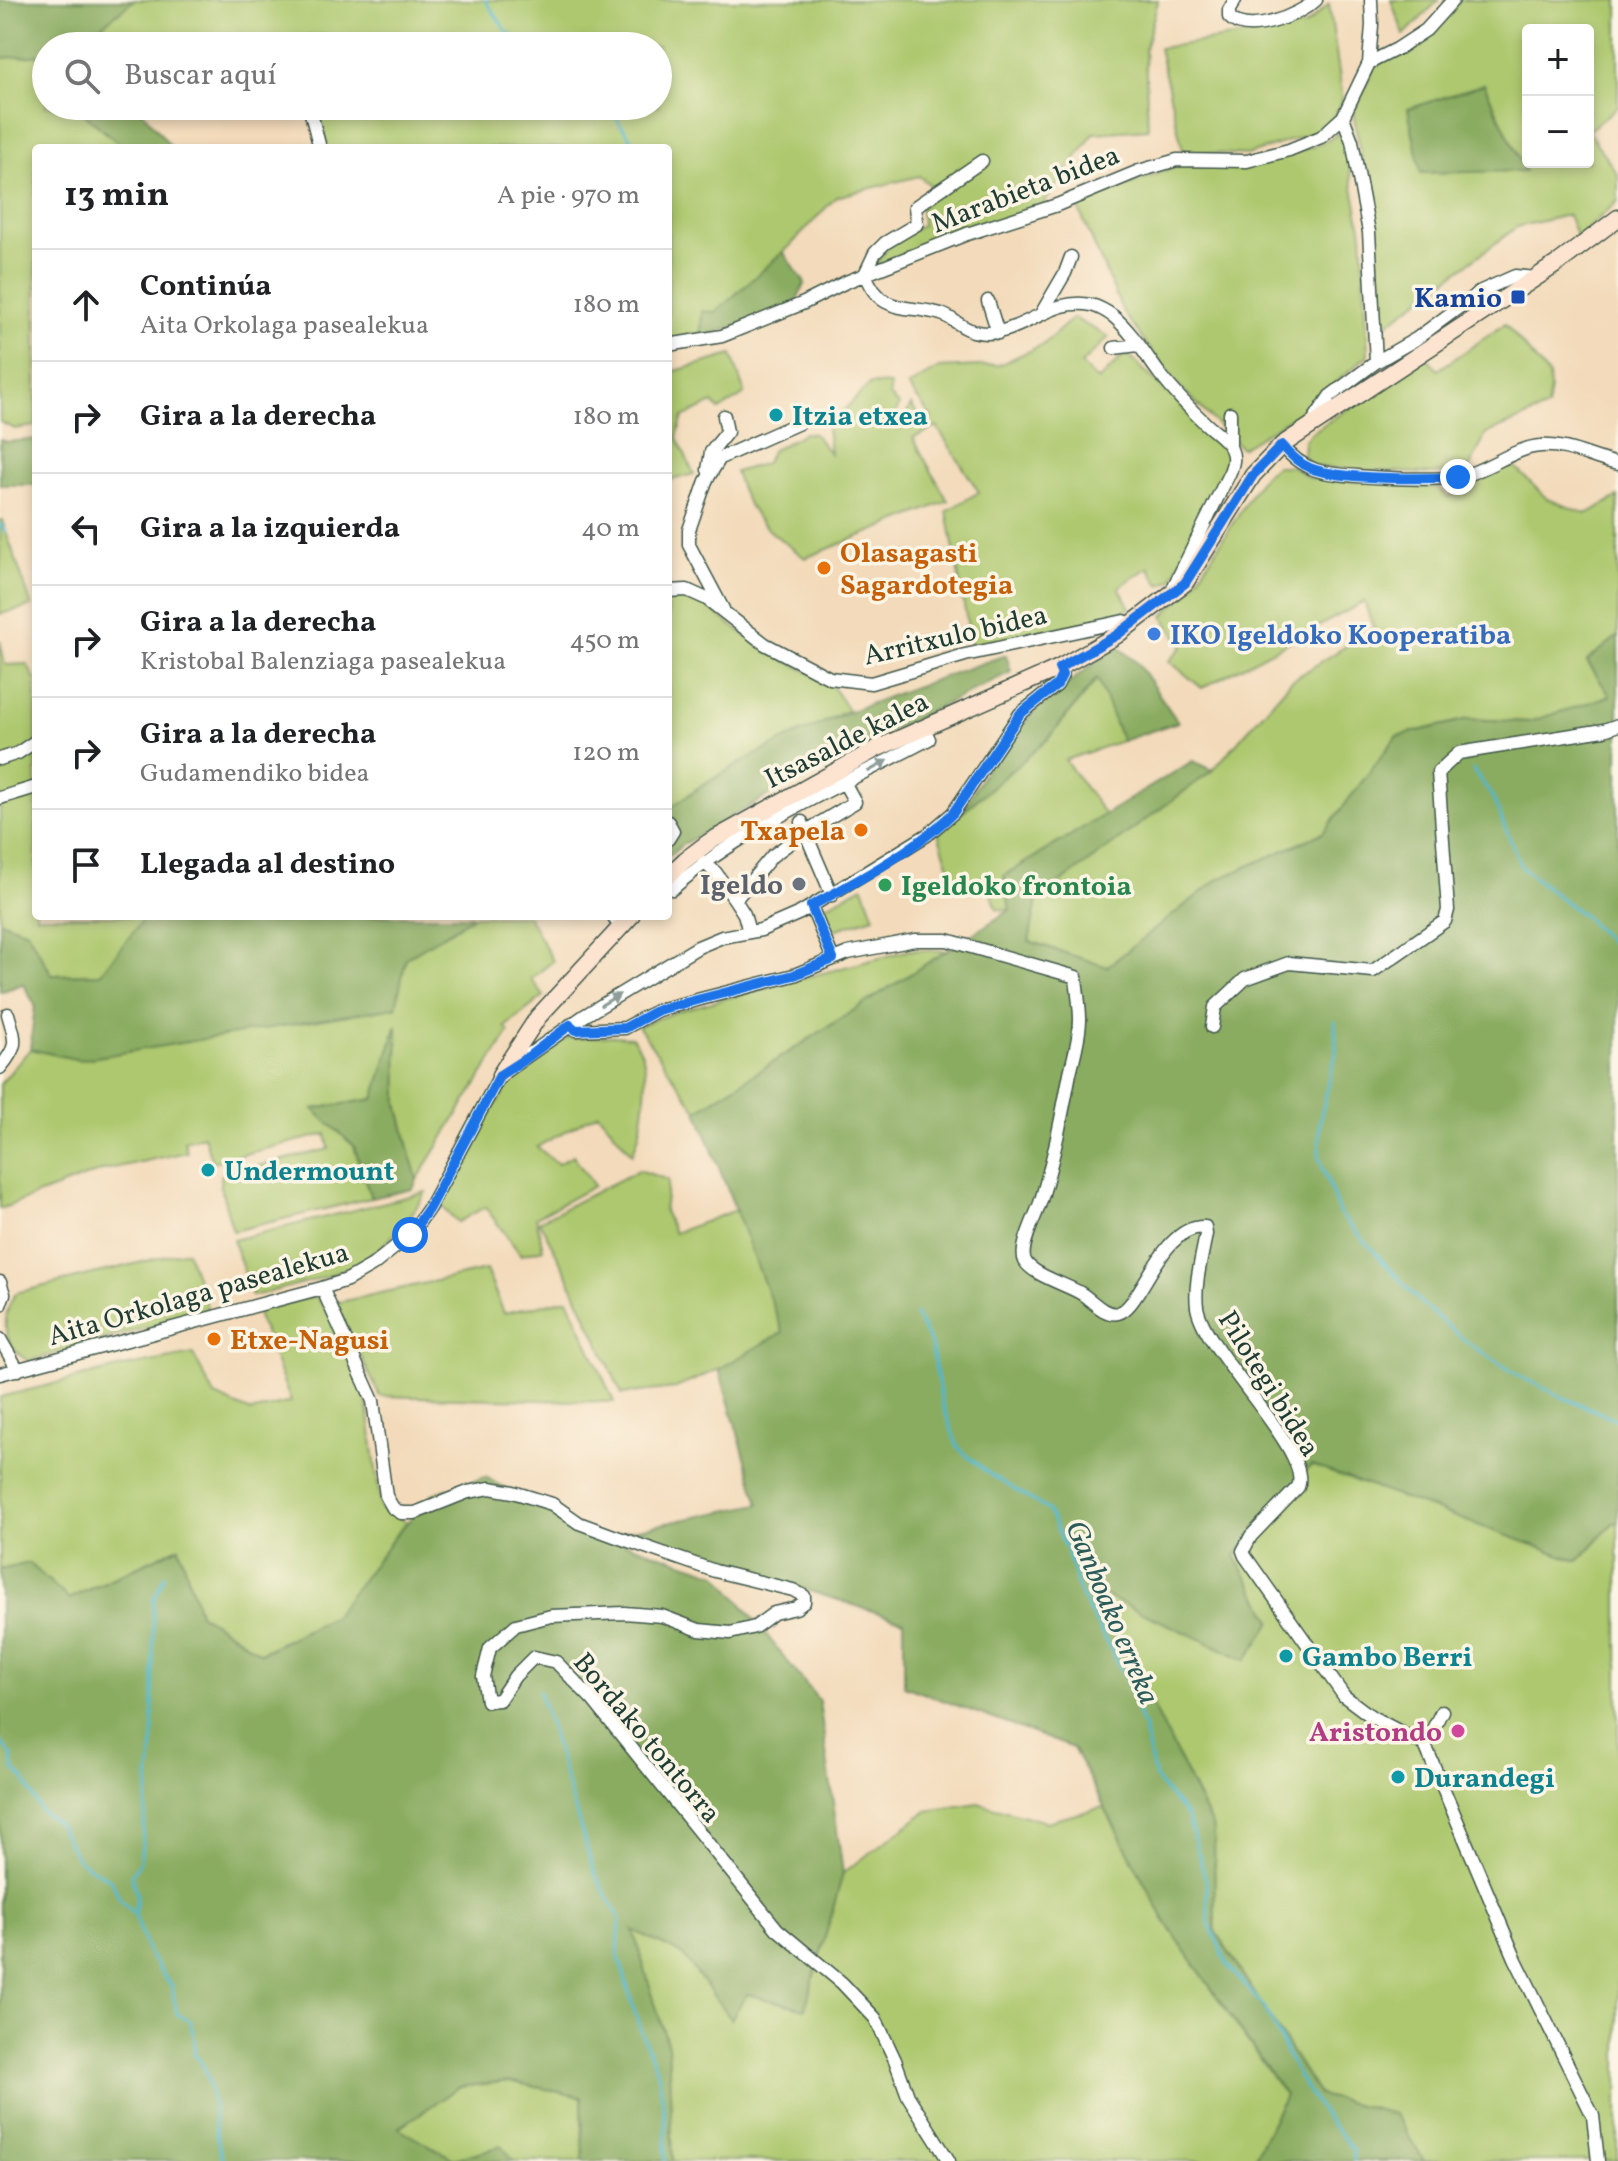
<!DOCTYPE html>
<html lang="es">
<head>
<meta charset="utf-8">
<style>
  body { margin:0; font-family:Vollkorn,serif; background:#f2f2f2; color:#202124 }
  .controls { position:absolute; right:24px; top:24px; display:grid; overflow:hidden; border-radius:8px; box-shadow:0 4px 12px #0003 }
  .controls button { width:72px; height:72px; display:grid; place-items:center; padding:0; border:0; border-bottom:2px solid #e0e0e0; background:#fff; color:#202124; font:40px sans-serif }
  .stop { position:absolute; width:24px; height:24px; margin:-18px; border:6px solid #1a73e8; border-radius:50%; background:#fff }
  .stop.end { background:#1a73e8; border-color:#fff; box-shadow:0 2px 8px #0008 }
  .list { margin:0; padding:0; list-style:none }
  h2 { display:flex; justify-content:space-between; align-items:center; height:104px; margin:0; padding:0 32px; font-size:34px }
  h2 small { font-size:26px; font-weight:400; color:#757577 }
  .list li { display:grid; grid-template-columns:52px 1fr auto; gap:24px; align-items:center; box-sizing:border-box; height:112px; padding:0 32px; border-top:2px solid #e0e0e0 }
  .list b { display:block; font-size:30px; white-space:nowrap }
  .list p { margin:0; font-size:26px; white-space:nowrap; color:#757577 }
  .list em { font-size:26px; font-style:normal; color:#757577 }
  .icon { flex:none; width:44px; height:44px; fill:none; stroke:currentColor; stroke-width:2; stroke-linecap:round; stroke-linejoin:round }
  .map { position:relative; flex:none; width:1618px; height:2161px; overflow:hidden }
  .search { position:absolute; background:#fff; box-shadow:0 4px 12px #0003; left:32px; top:32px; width:640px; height:88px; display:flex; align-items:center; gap:20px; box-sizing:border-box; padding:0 28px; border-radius:44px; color:#757577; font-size:30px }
  .panel { position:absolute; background:#fff; box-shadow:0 4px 12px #0003; left:32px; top:144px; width:640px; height:776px; border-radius:8px }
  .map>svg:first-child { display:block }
</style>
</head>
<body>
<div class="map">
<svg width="1618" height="2161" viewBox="0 0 1618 2161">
  <rect width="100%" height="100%" fill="#fcf5e5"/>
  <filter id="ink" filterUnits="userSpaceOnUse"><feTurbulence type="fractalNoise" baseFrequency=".0125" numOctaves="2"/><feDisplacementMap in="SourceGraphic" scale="16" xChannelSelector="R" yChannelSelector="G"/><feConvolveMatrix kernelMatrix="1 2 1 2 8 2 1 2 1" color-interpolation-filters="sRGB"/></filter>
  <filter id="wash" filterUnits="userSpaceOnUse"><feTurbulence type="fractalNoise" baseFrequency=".006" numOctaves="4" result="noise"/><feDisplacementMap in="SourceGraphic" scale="32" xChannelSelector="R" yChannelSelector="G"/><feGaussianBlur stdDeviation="1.8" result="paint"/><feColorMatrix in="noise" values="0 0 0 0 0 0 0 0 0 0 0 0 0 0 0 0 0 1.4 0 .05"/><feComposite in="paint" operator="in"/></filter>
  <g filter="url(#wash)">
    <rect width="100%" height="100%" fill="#f3daba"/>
    <path fill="#adc86e" stroke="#668251" stroke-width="2" fill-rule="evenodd" d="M134,0H1158V1L1145,49L1148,129L1094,133L1043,205L874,267L889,245L922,225L921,209L934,188L919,176L836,197L789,247L716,312H702L701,338L668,343V148H327L316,106H658V46H362C335,33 305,31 278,46H123L99,27Z
      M1391,0H1439L1404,35Z
      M1460,0H1618V106L1588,131L1618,175V201L1577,238L1568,215L1517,227L1380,329L1376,236L1353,113L1374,67L1427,35ZM1528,30H1588V162H1528Z
      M1329,4L1343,100L1333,118L1315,132L1247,155L1183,151L1159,48L1305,26Z
      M46,55V106H75L124,148H36V426L15,429L0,422V58Z
      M1342,131L1362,233L1368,355L1303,410L1241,448L1174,381L1123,312L1077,205L1177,166L1248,167L1320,144Z
      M1073,318L1109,337L1081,364L1098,381L1126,353L1227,450L1225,469L1172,580L1160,585L1149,567L1119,587L1130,608L1095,624L972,650L947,511L979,492L937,427L913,438L948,501L805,558C765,527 751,522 735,472L766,463L771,451L804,433L814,434L830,453L827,427L870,384L890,385V396L899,405L892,425L899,429L911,405L924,423L932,418L908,386L939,368L999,365L1044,344Z
      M1505,324L1549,376L1550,389L1547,408L1486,434L1469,469L1434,474L1328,468L1315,466L1303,457L1304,441L1311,433L1427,357L1438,370Z
      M732,355L745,394L719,410L713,403L683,417L677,437L694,474L668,481V373Z
      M1510,462L1547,499L1587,514L1618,497V636L1587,662L1611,696L1529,722L1469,719L1397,736L1323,833L1217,880L1107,967L1029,941L1037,900L1213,770L1291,681L1374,628L1364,602L1202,688L1169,661L1183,646L1163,616L1193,586L1262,477L1276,466H1291L1309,478L1438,488L1449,497L1475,478Z
      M0,520H2L32,606L0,614Z
      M685,596L704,605L766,651L829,682L848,710L704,783L668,810V597Z
      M0,640L5,665L27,664L36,681V916H146L101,974L52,975L27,931L0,921Z
      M1098,678L1122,741L1065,760L1105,815L1004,875L1011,910L997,909L986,878L956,888L938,833L1048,739Z
      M863,886L874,917L831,931L823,907Z
      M474,916H528L553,961L531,979L544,996L505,1027L509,1032L417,1180L398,1104L396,1028L374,1099L314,1109L354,1146L371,1198L233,1231L220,1186L221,1175L329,1149L326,1134L212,1162L204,1136L184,1141L187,1152L104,1170L0,1209V1084L30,1049L80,1060L406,958Z
      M910,950L946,951L697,1111L638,1026L678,1011Z
      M615,1036L632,1037C635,1042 640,1048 642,1054C650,1078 643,1132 632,1154L598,1113L537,1147L558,1164L573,1155L594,1186L536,1217L543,1249L521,1255L485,1207L458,1222L437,1202L509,1083L529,1064L566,1038Z
      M639,1170L668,1180L664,1211L674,1233L736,1210L784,1332L719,1369L676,1388L622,1394L567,1274L539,1221Z
      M426,1192C381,1269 333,1276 252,1296L233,1240Z
      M187,1251L208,1310L29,1361C2,1347 0,1316 16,1293Z
      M486,1270L504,1313L568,1299L614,1402L380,1396L335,1303Z
      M315,1296L331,1316L367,1400L381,1509L407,1522L334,1616L260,1653L199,1613L179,1547L68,1599L29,1563L0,1570V1397L118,1368L193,1354L215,1396L251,1412L291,1402L256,1311Z
      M1311,1465L1578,1561L1613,1523H1618V2161H1424L1394,2114L1319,2095L1215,1931L1214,1830L1096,1591L1246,1660L1272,1621L1235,1556Z
      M978,1803L1046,1822L1104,1807L1165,1921L1285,2096L1253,2161H673L668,2046L632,1929L683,1955L731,2019L747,1994L804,2008L843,1873L927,1811Z
      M509,2081L582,2097L583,2161H514L502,2146L454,2160L398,2128L459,2087Z"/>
    <path fill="#8aac61" stroke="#54744a" stroke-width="2" d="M0,0H134L100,27L123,46H46V55L0,58Z
      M1484,84L1525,171L1421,173L1408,109Z
      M75,106H138L172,148H124Z
      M783,252L805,283L794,305L701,338L702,311L716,312Z
      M0,439L6,442L36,439V485H0Z
      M1618,636V1523H1613L1578,1561L1311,1465L1235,1556L1272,1621L1246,1660L1097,1592L1214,1830L1215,1931L1319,2095L1394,2114L1424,2161H1253L1285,2095L1165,1921L1073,1748L904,1686V1621L623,1532L759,1504L719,1369L783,1332L697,1111L1010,910L1004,876L1193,761L1213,770L1037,900L1029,941L1107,967L1217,880L1323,833L1397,736L1469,719L1529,722L1610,696L1587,661Z
      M1117,646L1137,663L1178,722L1122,741L1097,678L1048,739L962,812L990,762L1041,704Z
      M1006,655L1011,672L840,755L682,845L668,857V810C765,736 892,695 1006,655Z
      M146,916H474L406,958L396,1007L79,1060L30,1049L35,1005L23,984L0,992V921L27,931L52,975L100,974Z
      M397,1025L398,1104L417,1180L413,1189L371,1198L354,1146L313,1109L374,1099Z
      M485,1477L577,1527L718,1574L819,1701L843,1873L805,2009L747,1994L731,2019L683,1955L633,1930L668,2046L673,2161H583L582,2097L509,2081L459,2087L399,2128L454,2159L502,2146L514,2161H0V1570L29,1563L69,1599L179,1547L199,1613L261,1653L334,1616L395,1536L432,1494Z"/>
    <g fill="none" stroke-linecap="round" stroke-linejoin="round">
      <path stroke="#4eb7cb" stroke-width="3" d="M485,0L505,29L524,46
        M607,106L638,148
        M0,524L6,533
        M1473,770L1492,796L1522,868L1585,917L1618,950
        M1335,1021L1336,1052L1320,1120L1319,1157L1339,1213L1422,1304L1468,1343L1519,1376L1562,1397L1618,1420
        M915,1314L931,1344L942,1403L958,1448L988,1473L1048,1510L1067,1552L1081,1596L1124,1674L1144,1729L1155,1778L1188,1818L1206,1880L1209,1923L1228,1966L1265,2008L1296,2072L1323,2114L1353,2150L1354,2161
        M539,1691L594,1872L620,1919L618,1954L639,2026L659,2076L666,2126L665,2161
        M0,1741L12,1756L14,1770L24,1779L40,1810L58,1824L78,1860L112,1881L120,1899L135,1915L149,1955L172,1987L177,2014L190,2021L195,2042L194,2054C219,2076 208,2127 224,2161
        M135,1912L137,1895L131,1875L140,1862L153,1744V1601L165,1575"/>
    </g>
  </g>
  <g filter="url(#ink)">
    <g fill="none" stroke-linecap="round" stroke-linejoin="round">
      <g stroke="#3f5548" stroke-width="15">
        <path id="street" d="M1235,0L1229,10V17C1248,37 1299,15 1316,0
          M1369,63L1372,25L1371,0
          M309,106L320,148
          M1343,117L1352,141L1369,232L1376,362L1416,339L1481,291L1515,276L1536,278
          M982,161L915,207L917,224L885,243L875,253L865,274C881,316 907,304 941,314C953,318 960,327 973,331C1017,343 1048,295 1091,305C1099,307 1106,311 1113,316C1131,331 1145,354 1159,373C1173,391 1189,408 1205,423C1213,431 1227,439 1231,449C1235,457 1233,464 1230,472L1173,588
          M988,301L998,333
          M1041,314L1065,273L1071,257
          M668,345L722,336L804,303L846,282L967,234L1057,205L1139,171L1177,160L1247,161L1289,150L1321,137L1343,117L1369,63L1397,49L1426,30L1453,0
          M1114,348L1138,345
          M1230,413V446
          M1311,424L1330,396L1376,362
          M1282,445C1291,457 1301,465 1316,470C1337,477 1439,482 1462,476C1488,470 1516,447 1541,446C1569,444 1592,459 1618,464
          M708,470L711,452L727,432L724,416
          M668,591L687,590L707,599L765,644L830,678L871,683L965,655L1124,621L1132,624
          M723,609L689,545V530L706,481L720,458L799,423
          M0,759L18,753L36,741
          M0,798L36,787
          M668,822L673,831L668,839
          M802,822L805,832L855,802L845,784
          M704,862L716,873L735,900
          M668,886L672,889C746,825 843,785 929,739L923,727
          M811,906L833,959
          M616,916L614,918L620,927
          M749,932L744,914L735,900L772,856L805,832L832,895
          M570,1025L576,1030L625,1028L658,1010L794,975L848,953L915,940H947L1076,977C1077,991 1080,1005 1080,1019C1080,1036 1074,1056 1070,1073C1062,1115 1054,1157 1042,1197C1038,1213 1018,1247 1025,1261C1032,1275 1068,1285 1082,1294C1093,1301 1104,1316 1118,1313C1141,1309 1161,1224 1205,1227L1206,1234C1202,1257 1194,1284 1197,1307C1204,1352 1313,1451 1298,1487L1251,1536L1243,1551L1245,1556L1344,1696L1372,1717L1425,1745L1515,1958L1593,2116L1598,2161
          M1212,1027L1215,1007L1245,979L1289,963L1373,971L1445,921L1448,910L1438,772L1459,753L1604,730L1618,725
          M0,1068C19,1045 16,1042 8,1014
          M0,1282L4,1294L0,1305
          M322,1288L373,1401L386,1496L393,1508L401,1513H415L468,1492L490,1488L513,1492L552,1504L579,1523L614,1536L715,1571L793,1590L804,1596V1602L796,1608L774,1613L755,1627L730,1633L699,1630L662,1616L624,1613L551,1616L516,1625L490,1648L483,1676L487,1701L499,1700L515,1676L534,1657L556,1662L593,1700L777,1929L842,1983L875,2018L895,2060L908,2096L949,2161
          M0,1339L18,1370
          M0,1374L322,1288L347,1280L373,1265L410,1235L429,1208L500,1075L584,1016L698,947L722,937L761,930L800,913L927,835L953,813L1020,714L1057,685L1062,675L1059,668
          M1425,1745L1442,1711"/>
      </g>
      <g stroke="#3f5548" stroke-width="19">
        <path id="secondary" d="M668,876L685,860L709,842L876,749L1059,668L1117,635L1185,583L1253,475L1282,445L1558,263L1618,218
          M500,1075L538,1017L631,916"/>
      </g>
      <use href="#street" stroke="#fff" stroke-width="12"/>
      <use href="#secondary" stroke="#fde4d0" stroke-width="16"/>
    </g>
    <defs><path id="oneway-solid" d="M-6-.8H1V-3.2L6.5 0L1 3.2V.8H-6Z" transform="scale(2)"/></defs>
    <g fill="#8f9e9a">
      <use href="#oneway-solid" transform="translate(878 766) rotate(-29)"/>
      <use href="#oneway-solid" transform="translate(610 1000) rotate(-31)"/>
    </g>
  </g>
  <g fill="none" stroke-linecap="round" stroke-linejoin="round" filter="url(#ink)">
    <path stroke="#1a73e8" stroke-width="10" d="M410,1235L429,1208L500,1075L528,1057L570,1025L576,1030L625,1028L658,1010L794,975L833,959L811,906C856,882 917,849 953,813L1020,714L1057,685L1062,675L1059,668L1117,635L1185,583L1253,475L1282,445C1290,455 1298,463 1310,468C1340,480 1424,479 1458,477"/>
  </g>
  <rect fill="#1a4fb4" stroke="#fcf5e5" stroke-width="3" x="1510" y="289" width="16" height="16" rx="4"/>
  <g fill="#0f9aa8" stroke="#fcf5e5" stroke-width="3">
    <circle cx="776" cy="415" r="8"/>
    <circle cx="208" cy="1170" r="8"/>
    <circle cx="1286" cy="1656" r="8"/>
    <circle cx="1398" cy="1777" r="8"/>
  </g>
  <g fill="#e8710a" stroke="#fcf5e5" stroke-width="3">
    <circle cx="824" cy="568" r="8"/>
    <circle cx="861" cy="830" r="8"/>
    <circle cx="214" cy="1339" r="8"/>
  </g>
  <circle fill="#3f7fe0" stroke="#fcf5e5" stroke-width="3" cx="1154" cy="634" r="8"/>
  <circle fill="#6b7280" stroke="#fcf5e5" stroke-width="3" cx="799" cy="884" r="8"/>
  <circle fill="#2e9e5b" stroke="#fcf5e5" stroke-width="3" cx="885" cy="885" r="8"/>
  <circle fill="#d1479c" stroke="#fcf5e5" stroke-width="3" cx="1458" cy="1731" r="8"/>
  <g text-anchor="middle" stroke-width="7" stroke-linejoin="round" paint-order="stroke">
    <g font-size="28" fill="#1f3d34" stroke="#fcf5e5">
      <text transform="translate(1025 188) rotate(-21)" y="10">Marabieta bidea</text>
      <text transform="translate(955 634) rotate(-13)" y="10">Arritxulo bidea</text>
      <text transform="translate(846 739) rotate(-27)" y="10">Itsasalde kalea</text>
      <text transform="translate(198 1293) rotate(-16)" y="10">Aita Orkolaga pasealekua</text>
      <text transform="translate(1270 1383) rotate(58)" y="10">Pilotegi bidea</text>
      <text transform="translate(648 1737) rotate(50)" y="10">Bordako tontorra</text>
    </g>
    <g font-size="28" font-weight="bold" fill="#164399" stroke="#fcf5e5" text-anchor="end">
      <text x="1502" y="307">Kamio</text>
    </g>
    <g font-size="28" font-weight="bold" fill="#0d838f" stroke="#fcf5e5" text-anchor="start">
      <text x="792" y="425">Itzia etxea</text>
      <text x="224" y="1180">Undermount</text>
      <text x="1302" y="1666">Gambo Berri</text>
      <text x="1414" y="1787">Durandegi</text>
    </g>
    <g font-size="28" font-weight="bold" fill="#c56008" stroke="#fcf5e5" text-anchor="start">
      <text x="840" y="562">Olasagasti<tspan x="840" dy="32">Sagardotegia</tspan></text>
      <text x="845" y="840" text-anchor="end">Txapela</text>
      <text x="230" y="1349">Etxe-Nagusi</text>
    </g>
    <g font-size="28" font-weight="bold" fill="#366cbe" stroke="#fcf5e5" text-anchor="start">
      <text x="1170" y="644">IKO Igeldoko Kooperatiba</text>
    </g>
    <g font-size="28" font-weight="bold" fill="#5b616d" stroke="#fcf5e5" text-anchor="end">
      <text x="783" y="894">Igeldo</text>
    </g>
    <g font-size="28" font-weight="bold" fill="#27864d" stroke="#fcf5e5" text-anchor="start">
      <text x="901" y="895">Igeldoko frontoia</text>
    </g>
    <g font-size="28" font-weight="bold" fill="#b23c85" stroke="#fcf5e5" text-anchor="end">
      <text x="1442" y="1741">Aristondo</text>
    </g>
    <g font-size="30" font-style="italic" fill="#2b5c5a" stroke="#fcf5e5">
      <text transform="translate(1113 1612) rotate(67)" y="10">Ganboako erreka</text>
    </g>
  </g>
</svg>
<div class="controls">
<button>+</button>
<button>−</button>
</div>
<div class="stop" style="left:410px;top:1235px"></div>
<div class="stop end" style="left:1458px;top:477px"></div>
<div class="search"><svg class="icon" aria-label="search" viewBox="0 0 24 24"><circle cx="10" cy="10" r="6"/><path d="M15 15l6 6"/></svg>Buscar aquí</div>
<section class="panel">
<h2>13 min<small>A pie · 970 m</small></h2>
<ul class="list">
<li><svg class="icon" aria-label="ahead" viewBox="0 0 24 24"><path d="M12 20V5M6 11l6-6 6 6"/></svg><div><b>Continúa</b><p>Aita Orkolaga pasealekua</p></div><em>180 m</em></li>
<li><svg class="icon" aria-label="right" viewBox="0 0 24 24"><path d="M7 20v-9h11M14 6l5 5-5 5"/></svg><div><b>Gira a la derecha</b></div><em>180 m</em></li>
<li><svg class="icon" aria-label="left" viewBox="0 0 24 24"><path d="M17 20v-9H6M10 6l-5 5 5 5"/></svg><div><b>Gira a la izquierda</b></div><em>40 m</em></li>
<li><svg class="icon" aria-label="right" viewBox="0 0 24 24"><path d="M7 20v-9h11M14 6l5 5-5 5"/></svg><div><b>Gira a la derecha</b><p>Kristobal Balenziaga pasealekua</p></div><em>450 m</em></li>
<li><svg class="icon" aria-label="right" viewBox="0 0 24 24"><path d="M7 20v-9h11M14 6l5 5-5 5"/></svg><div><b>Gira a la derecha</b><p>Gudamendiko bidea</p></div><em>120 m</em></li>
<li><svg class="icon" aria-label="arrive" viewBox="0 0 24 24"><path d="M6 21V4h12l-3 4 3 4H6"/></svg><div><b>Llegada al destino</b></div></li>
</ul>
</section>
</div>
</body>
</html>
